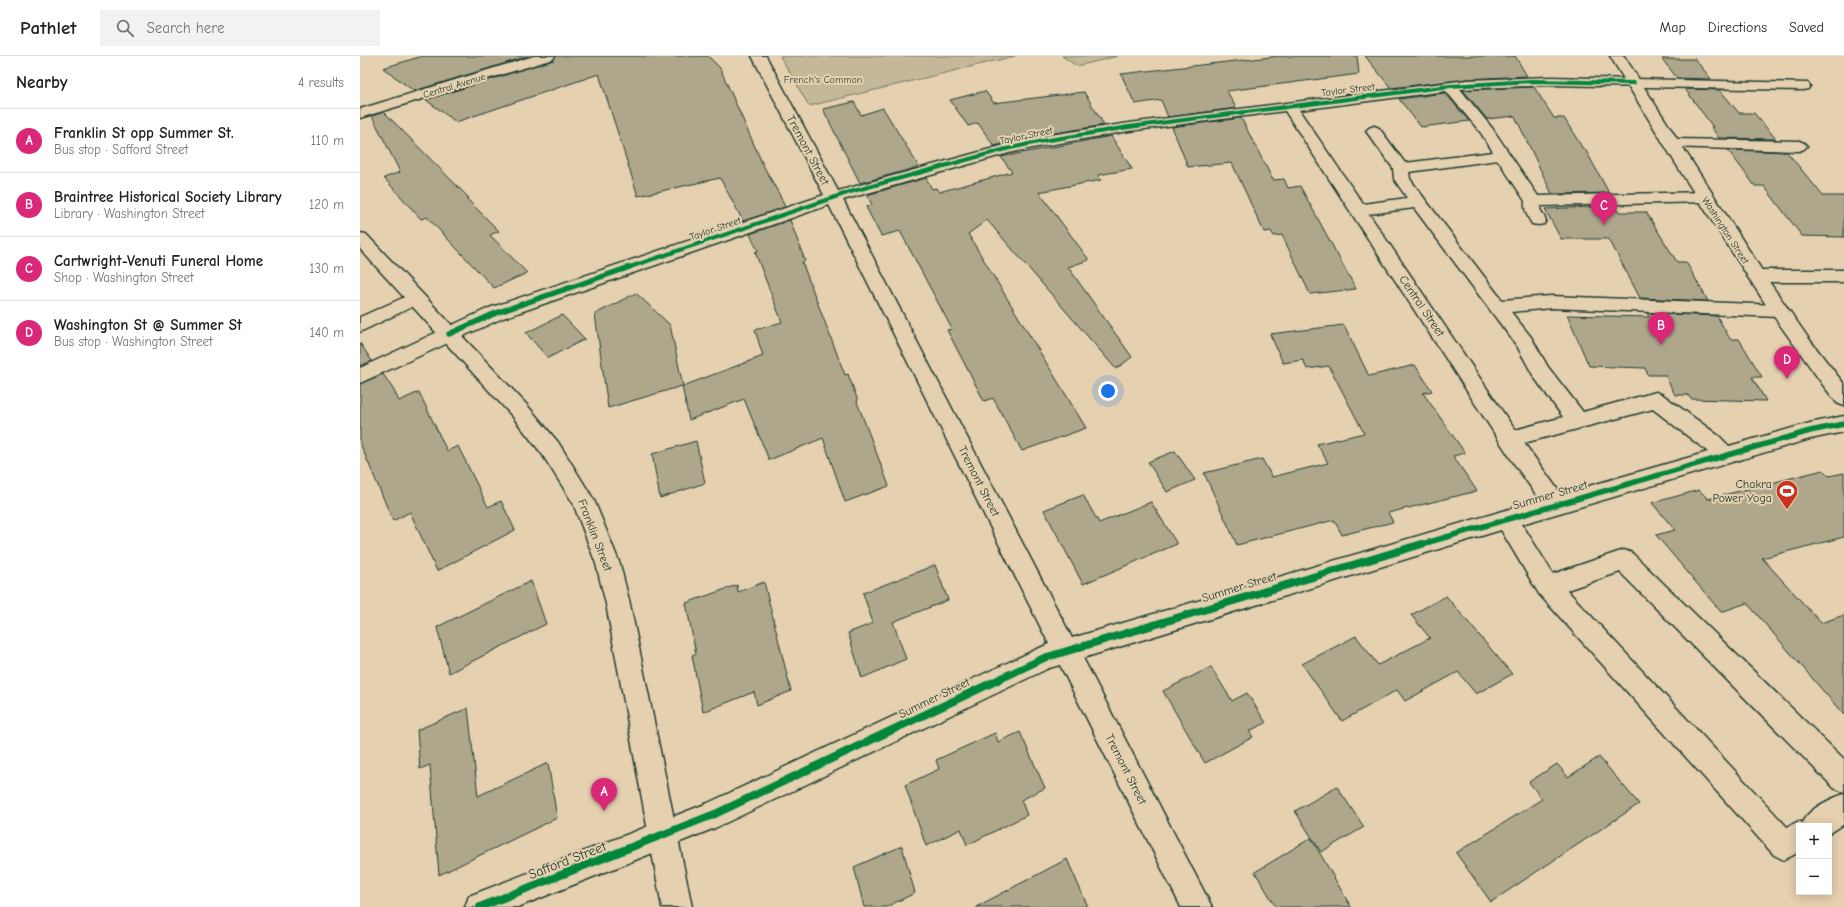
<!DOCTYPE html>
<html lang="en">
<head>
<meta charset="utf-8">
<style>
  body { margin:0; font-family:"Comic Neue",sans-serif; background:#f2f2f2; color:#202124 }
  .controls { position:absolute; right:12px; bottom:12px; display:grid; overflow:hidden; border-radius:0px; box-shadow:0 2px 10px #0003 }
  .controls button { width:36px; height:36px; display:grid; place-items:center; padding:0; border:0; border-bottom:1px solid #e0e0e0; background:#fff; color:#202124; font:20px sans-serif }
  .you { position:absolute; left:748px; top:335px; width:14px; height:14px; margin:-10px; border:3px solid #fff; border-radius:50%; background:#1a73e8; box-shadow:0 0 0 6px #1a73e833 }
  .badge { display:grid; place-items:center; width:26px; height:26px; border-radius:50%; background:#db2777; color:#fff; font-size:13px; font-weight:700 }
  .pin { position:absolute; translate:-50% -33px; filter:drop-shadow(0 1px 2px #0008) }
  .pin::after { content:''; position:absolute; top:21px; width:14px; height:12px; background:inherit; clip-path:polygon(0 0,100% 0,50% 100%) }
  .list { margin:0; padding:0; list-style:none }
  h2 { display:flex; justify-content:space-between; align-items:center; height:52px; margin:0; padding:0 16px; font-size:17px }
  h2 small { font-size:13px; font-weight:400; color:#757577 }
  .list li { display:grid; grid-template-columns:26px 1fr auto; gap:12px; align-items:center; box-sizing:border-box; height:64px; padding:0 16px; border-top:1px solid #e0e0e0 }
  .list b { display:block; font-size:15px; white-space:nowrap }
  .list p { margin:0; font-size:13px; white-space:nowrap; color:#757577 }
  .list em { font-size:13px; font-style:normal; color:#757577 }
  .icon { flex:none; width:22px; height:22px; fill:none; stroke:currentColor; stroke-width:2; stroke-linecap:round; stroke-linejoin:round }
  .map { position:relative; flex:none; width:1484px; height:851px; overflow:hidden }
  header { display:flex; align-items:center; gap:24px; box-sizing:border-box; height:56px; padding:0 20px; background:#fff; border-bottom:1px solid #e0e0e0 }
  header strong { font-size:19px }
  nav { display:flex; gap:22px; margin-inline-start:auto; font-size:14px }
  .search { width:280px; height:36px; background:#f2f2f2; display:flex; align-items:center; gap:10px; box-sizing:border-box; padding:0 14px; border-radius:0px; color:#757577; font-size:15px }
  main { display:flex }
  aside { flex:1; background:#fff }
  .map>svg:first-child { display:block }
</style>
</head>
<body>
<header>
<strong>Pathlet</strong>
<div class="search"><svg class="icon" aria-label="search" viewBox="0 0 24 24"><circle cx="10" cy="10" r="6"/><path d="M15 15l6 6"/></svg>Search here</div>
<nav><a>Map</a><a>Directions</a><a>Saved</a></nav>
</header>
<main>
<aside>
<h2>Nearby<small>4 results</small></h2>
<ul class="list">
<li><span class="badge">A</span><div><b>Franklin St opp Summer St.</b><p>Bus stop · Safford Street</p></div><em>110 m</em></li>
<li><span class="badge">B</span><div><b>Braintree Historical Society Library</b><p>Library · Washington Street</p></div><em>120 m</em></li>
<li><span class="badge">C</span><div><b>Cartwright-Venuti Funeral Home</b><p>Shop · Washington Street</p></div><em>130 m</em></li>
<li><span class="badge">D</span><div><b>Washington St @ Summer St</b><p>Bus stop · Washington Street</p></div><em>140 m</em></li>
</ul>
</aside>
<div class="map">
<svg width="1484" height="851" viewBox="0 0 1484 851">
  <rect width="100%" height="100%" fill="#e5d0af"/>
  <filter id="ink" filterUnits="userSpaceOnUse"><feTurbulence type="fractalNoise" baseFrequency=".025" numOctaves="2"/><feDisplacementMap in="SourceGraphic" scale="8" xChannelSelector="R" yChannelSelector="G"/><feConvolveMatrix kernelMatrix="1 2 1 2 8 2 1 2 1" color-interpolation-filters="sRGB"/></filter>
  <g filter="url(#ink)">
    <path fill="#c4b89a" stroke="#727a67" d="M420,0H655L449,50Z
      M702,0H758L717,10Z"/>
    <path fill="#aea78c" stroke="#1f3d34" d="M63,0H169L54,35L23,12Z
      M196,0H348L360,12L403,109L419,138L425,151L383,165L360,122L278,140L239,18L96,66L66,44L193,4Z
      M920,0H997L999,18L867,35L876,52L808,61L801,44L775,48L761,18Z
      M1005,0H1155L1167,20L1107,23L1031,32Z
      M1302,3H1335L1351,23L1317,22Z
      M1174,31L1194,62H1204L1223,93H1225L1249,137L1192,138L1155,60L1127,63L1103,34Z
      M1325,33L1360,34L1379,57H1394L1416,83L1359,82L1351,71H1353Z
      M625,35L634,47L724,36L744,69L683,79L634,90L618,67L608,70L590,44Z
      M1085,37L1109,65L1061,71L1039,43Z
      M494,46L501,59L523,52L559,111L500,127L463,53Z
      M24,56L109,142L107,143L139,175L130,179L167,217L134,232L67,161L61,163L24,122L40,116L12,60Z
      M881,62L913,124L924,123L928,132L940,130L996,233L950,238L922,179L914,180L911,175L904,176L872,107L828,111L812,71Z
      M751,80L772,113L738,119L741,124L679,136L729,204L708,211L772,301L756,313L627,164L608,178L726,372L662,395L633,342L624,345L587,274L592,273L540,175L521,180L506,151L512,149L507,139L566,122L572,133L576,132L579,136L652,116L641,101Z
      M1368,94L1427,96L1463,140H1484V181L1442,180L1404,130H1395Z
      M1255,150L1258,156H1286L1317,206H1326L1348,245L1280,242L1249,183H1201L1185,153Z
      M430,164L445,205L442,206L485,319L488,318L498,345L497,346L529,430L485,446L463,382L409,404L384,343L329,364L322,330L248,352L235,258L276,237L310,269L323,330L403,300L395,274L422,266L395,196L398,195L390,178Z
      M1287,257L1357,260L1370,283H1379L1402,321H1392L1406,345L1331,343L1328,339H1315L1305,319H1288L1285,312L1229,310L1207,259L1289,261Z
      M202,259L225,283L188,302L166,277Z
      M984,269L1009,320L1055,309L1072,335L1063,337L1105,397L1093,400L1117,435L1028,457L1033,466L982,479L974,464L877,489L844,417L902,403L912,421L968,407L957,388L1004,377L969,310L947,313L943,304L923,307L910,278Z
      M0,287L12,305L0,310Z
      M23,318L33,333L39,345L59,336L87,395L98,390L128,451L141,445L155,474L77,515L50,456L33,465L0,387V328Z
      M336,385L345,427L300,442L292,398Z
      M815,395L835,424L807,436L788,406Z
      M1463,414L1469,420L1484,417V481L1402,502L1461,567L1484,559V659L1387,547L1361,556L1296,479L1315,474L1292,447L1339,434L1348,443Z
      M723,439L739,467L791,446L817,488L723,528L684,454Z
      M575,509L588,544L533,566L546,603L502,622L488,577L513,567L503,537Z
      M171,525L186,568L89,617L77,571Z
      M404,526L431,635L397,649L394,636L343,656L332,599L336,598L326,547L377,529L378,536Z
      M1086,540L1152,618L1116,638L1098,616L1045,645L1037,634L982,665L942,608L996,580L1018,609L1070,582L1051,559Z
      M851,611L872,645L887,637L906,667L889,675L893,681L845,707L803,635Z
      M108,652L118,740L188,707L197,762L79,819L70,709L60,713L57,674Z
      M660,676L685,732L661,744L667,759L607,789L601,773L566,790L545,729L579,713L576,704L635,677L638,686Z
      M1239,701L1279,748L1131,846L1096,797L1182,743L1169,726L1197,708L1208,721Z
      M977,731L1004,771L961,796L935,755Z
      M951,782L991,851H916L895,816Z
      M542,790L555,837L526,851H504L494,811Z
      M707,803L728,851H616Z"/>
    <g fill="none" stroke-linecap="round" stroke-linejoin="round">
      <g stroke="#1f3d34" stroke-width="3">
        <path id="minor" d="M392,0H406L478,135L641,90L683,80L769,67L1107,24L1190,21L1448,27L1450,30L1448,33L1443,34L1190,29L1100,33L1132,72L1178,140L1346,136L1352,138L1354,141L1352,144L1346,146L1181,150L1180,153L1186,164L1184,168L1178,169L1172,168C1167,160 1164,154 1165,145L1138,104L1049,116L1050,123L1064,142L1142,244L1191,240L1419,249L1426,250L1428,255L1426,260L1419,261L1191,252L1151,256L1171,281L1188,311L1223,356L1296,336L1303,339L1359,380L1369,390L1450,367L1484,360V376L1450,383L1162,468L1193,518L1264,494L1272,497L1484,703V736L1474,732L1260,516L1207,534L1427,771L1439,765L1442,767C1448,753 1470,743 1484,738V768L1469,778V770H1439V796L1424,804L1414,799L1179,538L1141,474L723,602L852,851H821L700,609L689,612L355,772L158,851H105L109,840L348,747L675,594L689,588L469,149L143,262L0,327V312L129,252L464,139ZM1086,35L1121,77L1133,96L1045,107L1019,72L1014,70L1009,72L1006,75L1033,112L1034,123L1047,142L1003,148L939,54ZM925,55L1155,409L1180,444L712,582L483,144L649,97L683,90L769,75ZM1054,152L1157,290L1174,321L1203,361L1155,374L1009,158ZM1293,353L1348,396L1201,438L1164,387Z
          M1312,83L1439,85L1444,87L1447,90L1444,93L1439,95L1307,91L1304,88L1307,85Z
          M1396,214H1484V226H1396L1390,224L1387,220L1390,216Z
          M56,236L62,238L65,242L62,246L0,276V261Z"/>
      </g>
      <g stroke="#1f3d34" stroke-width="3">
        <path id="major" d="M174,0H195L193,3L0,62V53Z
          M1250,0H1264L1410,227L1449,283L1484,328V350L1477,347L1463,329L1410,255L1324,121Z
          M0,177L6,178L167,349L198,386L234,444L260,508L270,548L332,851H302L246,548L236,508L213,447L182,398L153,361L0,193Z"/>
      </g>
      <use href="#minor" fill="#e5d0af" fill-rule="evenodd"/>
      <use href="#major" fill="#e5d0af" fill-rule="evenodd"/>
      <g stroke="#e5d0af" stroke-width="6">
        <path id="cycleway-far2" d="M267,212L490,136L646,93L683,85L769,71L1090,30L1171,25L1274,27"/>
      </g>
      <g stroke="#e5d0af" stroke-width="8">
        <path id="cycleway-far1" d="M89,278L136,257L270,211
          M1059,489L1450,375L1484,368"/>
      </g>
      <g stroke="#e5d0af" stroke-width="10">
        <path id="cycleway" d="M120,851L355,758L684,602L1062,488"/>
      </g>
      <use href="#cycleway-far2" stroke="#00873e" stroke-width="4"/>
      <use href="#cycleway-far1" stroke="#00873e" stroke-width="5.5"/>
      <use href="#cycleway" stroke="#00873e" stroke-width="8"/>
    </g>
  </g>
  <defs>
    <g id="stadium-pin" transform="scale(1.15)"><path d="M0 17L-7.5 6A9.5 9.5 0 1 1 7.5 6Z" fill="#c8321e" stroke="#e5d0af"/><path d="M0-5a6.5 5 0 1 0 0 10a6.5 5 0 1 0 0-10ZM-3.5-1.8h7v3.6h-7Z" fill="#fff"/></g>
  </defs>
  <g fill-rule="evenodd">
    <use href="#stadium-pin" x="1427" y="435"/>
  </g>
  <g text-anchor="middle" stroke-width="4" stroke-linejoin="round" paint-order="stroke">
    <g font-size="10" fill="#30493e" stroke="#e5d0af">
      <text x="463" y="27">French's Common</text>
    </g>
    <g font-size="10" fill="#1f3d34" stroke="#e5d0af">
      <text transform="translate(94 29) rotate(-17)" y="4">Central Avenue</text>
      <text transform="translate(988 33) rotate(-7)" y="4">Taylor Street</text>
      <text transform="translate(666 79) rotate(-12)" y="4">Taylor Street</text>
      <text transform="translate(355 172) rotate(-19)" y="4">Taylor Street</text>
      <text transform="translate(1366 174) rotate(57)" y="4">Washington Street</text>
    </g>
    <g font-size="12" fill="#1f3d34" stroke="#e5d0af">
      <text transform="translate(448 94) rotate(62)" y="4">Tremont Street</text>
      <text transform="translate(1062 250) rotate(56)" y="4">Central Street</text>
      <text transform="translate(619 425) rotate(63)" y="4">Tremont Street</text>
      <text transform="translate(1190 439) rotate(-16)" y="4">Summer Street</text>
      <text transform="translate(235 479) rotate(69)" y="4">Franklin Street</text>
      <text transform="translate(879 531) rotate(-17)" y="4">Summer Street</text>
      <text transform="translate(574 642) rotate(-26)" y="4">Summer Street</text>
      <text transform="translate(766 713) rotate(63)" y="4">Tremont Street</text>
    </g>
    <g font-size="12" fill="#1f3d34" stroke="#e5d0af" text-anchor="end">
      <text x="1412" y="432">Chakra<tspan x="1412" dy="14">Power Yoga</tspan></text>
    </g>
    <g font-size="14" fill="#1f3d34" stroke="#e5d0af">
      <text transform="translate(207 804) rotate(-21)" y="5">Safford Street</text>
    </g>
  </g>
</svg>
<div class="controls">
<button>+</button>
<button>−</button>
</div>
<div class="you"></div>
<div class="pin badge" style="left:244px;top:755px">A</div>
<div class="pin badge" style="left:1301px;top:289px">B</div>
<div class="pin badge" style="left:1244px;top:169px">C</div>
<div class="pin badge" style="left:1427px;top:323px">D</div>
</div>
</main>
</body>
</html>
